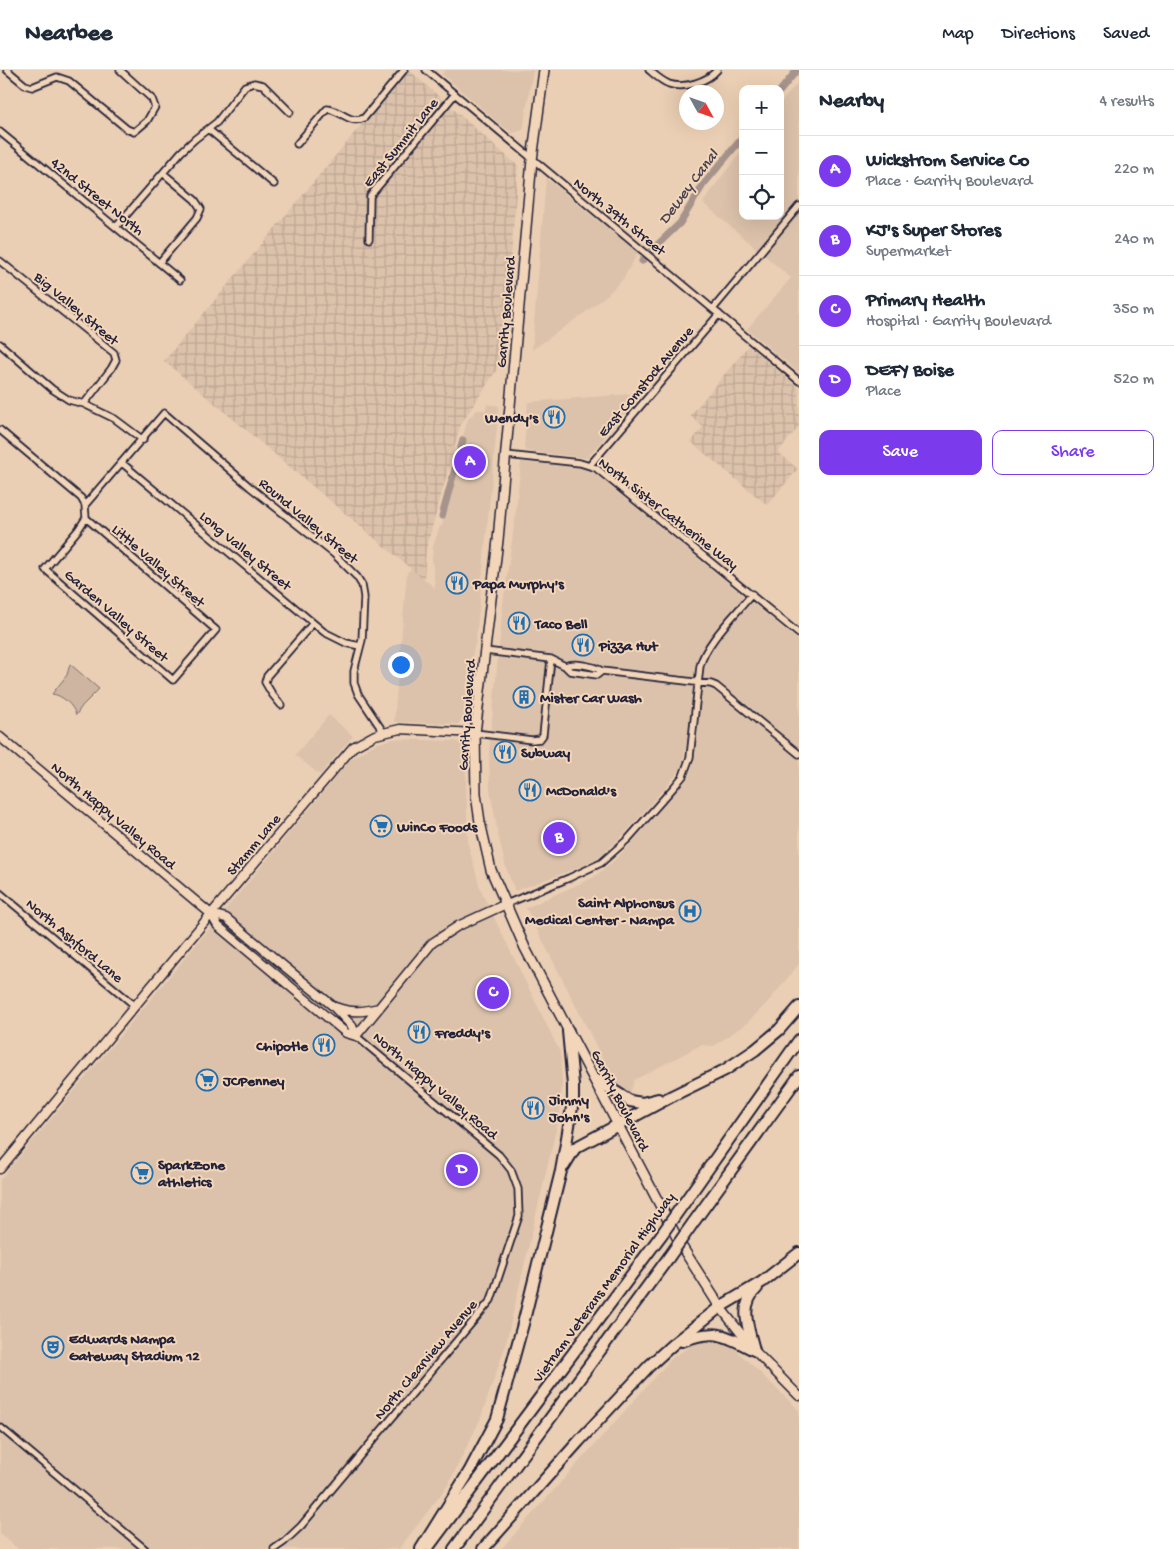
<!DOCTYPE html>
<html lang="en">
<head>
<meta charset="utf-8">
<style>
  body { margin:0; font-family:"Gochi Hand",sans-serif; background:#f2f2f3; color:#1f2937 }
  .controls { position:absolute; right:15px; top:15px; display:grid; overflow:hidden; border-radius:10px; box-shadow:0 5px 20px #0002 }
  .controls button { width:45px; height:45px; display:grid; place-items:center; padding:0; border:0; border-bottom:1px solid #e0e1e3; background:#fff; color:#1f2937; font:25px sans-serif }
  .compass { position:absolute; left:679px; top:15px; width:45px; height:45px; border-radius:50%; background:#fff; box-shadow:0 5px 20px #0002; rotate:130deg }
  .you { position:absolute; left:400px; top:594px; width:18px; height:18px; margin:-12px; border:4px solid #fff; border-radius:50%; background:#1a73e8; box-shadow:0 0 0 8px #1a73e833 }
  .badge { display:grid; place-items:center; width:32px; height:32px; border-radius:50%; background:#7c3aed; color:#fff; font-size:16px; font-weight:700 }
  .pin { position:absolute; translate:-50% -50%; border:2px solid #fff; box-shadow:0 1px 5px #0006 }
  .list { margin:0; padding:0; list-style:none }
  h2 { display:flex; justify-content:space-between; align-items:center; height:65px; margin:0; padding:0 20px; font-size:21px }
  h2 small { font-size:16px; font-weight:400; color:#747a83 }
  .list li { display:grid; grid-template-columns:32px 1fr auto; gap:15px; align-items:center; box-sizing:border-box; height:70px; padding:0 20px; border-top:1px solid #e0e1e3 }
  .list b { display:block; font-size:19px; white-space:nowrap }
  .list p { margin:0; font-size:16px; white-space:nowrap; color:#747a83 }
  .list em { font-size:16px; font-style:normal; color:#747a83 }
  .actions { display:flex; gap:10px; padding:15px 20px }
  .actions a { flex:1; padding:11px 0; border:1px solid #7c3aed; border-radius:10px; text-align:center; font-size:18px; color:#7c3aed }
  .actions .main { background:#7c3aed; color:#fff }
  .icon { flex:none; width:28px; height:28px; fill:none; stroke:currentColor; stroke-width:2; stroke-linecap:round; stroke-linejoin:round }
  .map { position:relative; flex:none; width:799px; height:1479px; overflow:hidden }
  header { display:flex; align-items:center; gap:30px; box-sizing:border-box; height:70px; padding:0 25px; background:#fff; border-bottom:1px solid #e0e1e3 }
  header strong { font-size:24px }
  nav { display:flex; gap:28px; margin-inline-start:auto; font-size:18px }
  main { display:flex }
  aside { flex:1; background:#fff }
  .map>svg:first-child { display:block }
</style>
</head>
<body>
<header>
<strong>Nearbee</strong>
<nav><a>Map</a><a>Directions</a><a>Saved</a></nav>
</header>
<main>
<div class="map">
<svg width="799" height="1479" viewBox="0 0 799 1479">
  <defs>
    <pattern id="industrial-grid" width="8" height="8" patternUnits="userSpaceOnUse" patternTransform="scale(1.25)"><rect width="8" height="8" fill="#dcc2ab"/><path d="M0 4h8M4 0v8" fill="none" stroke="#bca694"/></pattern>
  </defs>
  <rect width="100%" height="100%" fill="#ebcfb4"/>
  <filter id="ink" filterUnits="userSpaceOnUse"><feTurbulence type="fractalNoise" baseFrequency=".02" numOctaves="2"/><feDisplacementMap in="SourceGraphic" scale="10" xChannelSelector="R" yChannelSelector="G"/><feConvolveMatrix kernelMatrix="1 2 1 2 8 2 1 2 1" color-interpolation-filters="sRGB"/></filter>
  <g filter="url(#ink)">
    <path fill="#dcc2ab" d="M445,0H533L523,60L513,63L501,55L442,4Z
      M799,11V303L747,259L791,208L703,133L719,110L743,80V146H780V34Z
      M546,108L638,183L623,209L608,224L586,242L532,280Z
      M642,323L587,388L526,381L524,378L528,332Z
      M487,334L499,336L476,569L469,599L464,647L458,654L394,652L407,503L411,499L435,518L432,488L433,477L440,456H442L457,400L465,370L462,369L468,349L477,340H486Z
      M521,392L576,397L586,399L594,403L799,571V894L768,932L747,953L714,976L701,975L634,1010L630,1024L620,1019L615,1013L526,838L594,807L609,795L630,775L683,714L690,704L696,682L685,681L681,697L675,706L628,760L602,785L588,794L515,821L506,798L498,764L490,719L489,682L503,533L515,449Z
      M329,645L353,666L320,705L295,685Z
      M393,669L455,671L462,673L465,677L468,774L481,821L560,982L562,1012L560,1043L505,1277L480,1350L448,1415L399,1479H18L0,1464V1110L350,690L375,674Z
      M718,1270L735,1279L799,1340V1479H501L673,1287L699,1271Z"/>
    <path fill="url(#industrial-grid)" d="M407,0H409L518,96L503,292H497L496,301L461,354L426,479L424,510L164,291Z
      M748,276L799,318V357L778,382L798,399L767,435L691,372L703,357L690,346Z"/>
    <path fill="#cdb5a2" stroke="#786c6e" d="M70,594L99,619L82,636L76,645C73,635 62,625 52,624L67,605Z"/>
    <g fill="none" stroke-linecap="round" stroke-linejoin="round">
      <path stroke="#a6938b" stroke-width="7" d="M780,21L797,0
        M652,180L680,153L703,115L743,67
        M642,191L645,187
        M442,446L463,370"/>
      <g stroke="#22223b" stroke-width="9">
        <path id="street" d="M7,0L25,15L32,17L57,7L69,11L127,59L134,62L147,51L155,37L152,29L120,0
          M426,0L799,311
          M649,0C655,5 661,11 669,14C684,19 707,12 717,0
          M208,59L274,114
          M0,62L180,210
          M297,74L327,39C341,40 350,55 364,48L404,0
          M116,157L181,82L195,69L217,52L245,16L254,13L263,15L290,42
          M369,169L370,126L455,24
          M0,191L114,283L116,290L111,299L84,334
          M159,193L197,148L201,139L195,130L163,103
          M713,239L799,136
          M0,274L52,319L69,330L84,334L115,349L143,370
          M0,360L81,428L85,435
          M506,385L580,393L596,398L799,564
          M122,393L324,562L346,573L360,576
          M590,395L719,244
          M86,448L216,560L173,610L45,499L78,460L86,448L85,435L164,343L250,417L334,484L357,507L362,515L364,527L362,570L354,601V613L358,624L384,663
          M485,581L551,589L565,596L570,601L597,605L602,601
          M565,596C574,592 594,596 602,601L711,614L716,616L799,684
          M281,635L272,624L265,612L267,606L313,553
          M475,663L532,670L540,669L543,665L551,589
          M0,823L134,935
          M506,834L569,808L601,793L628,769L674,717L683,706L690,687L700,596C706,572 736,544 752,524
          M0,1357L145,1479
          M274,1479L284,1472L301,1456L491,1230L519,1146L518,1119L511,1100L499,1085L356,966"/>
      </g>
      <g stroke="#22223b" stroke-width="11">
        <path id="secondary" d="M0,667L211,844L218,856L346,963L356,966
          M211,844L226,848L285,897L333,936L352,956L356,966
          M335,937C351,943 363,942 379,938
          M356,966L432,873L458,856L506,834
          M0,1099L211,844L353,677L375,665L400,659L475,663
          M720,1237L754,1280L799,1326"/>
      </g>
      <g stroke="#22223b" stroke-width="12">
        <path id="primary" d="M544,0L532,90L498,470L475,663L476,724L480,752L491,800L525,878L682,1177L720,1237"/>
      </g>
      <g stroke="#22223b" stroke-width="14">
        <path id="highway" d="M595,1009L630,1031L642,1033L658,1029
          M564,1096L575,1078L672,1026L725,1000L755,980L779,960L799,937
          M684,1133L799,970
          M693,1153L799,1006
          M682,1271C716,1258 724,1265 754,1280
          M754,1280C749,1259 738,1236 757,1218
          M429,1476L662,1164
          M421,1479L469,1402L497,1349L523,1254L561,1101L567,1068L573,1031V1015L568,961
          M454,1479L669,1187
          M483,1479L579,1371L649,1296L672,1275L720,1237L762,1212L799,1183"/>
      </g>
      <use href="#street" stroke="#f3d6b9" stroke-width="5.5"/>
      <use href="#secondary" stroke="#f3d6b9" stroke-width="8"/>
      <use href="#primary" stroke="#f3d6b9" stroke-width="9"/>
      <use href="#highway" stroke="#f3d6b9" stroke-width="10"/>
      <g stroke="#22223b" stroke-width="14" stroke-linecap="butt">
        <path id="highway-bridge" d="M662,1164L684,1133
          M669,1187L693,1153"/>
      </g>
      <use href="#highway-bridge" stroke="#f3d6b9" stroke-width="10"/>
    </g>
  </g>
  <defs>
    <g id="restaurant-ring" transform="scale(1.125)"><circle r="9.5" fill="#f3d6b9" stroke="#1f6fb2" stroke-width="1.5"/><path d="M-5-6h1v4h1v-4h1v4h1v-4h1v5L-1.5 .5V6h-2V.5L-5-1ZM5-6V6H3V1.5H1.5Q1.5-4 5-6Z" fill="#1f6fb2"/></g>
    <g id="building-ring" transform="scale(1.125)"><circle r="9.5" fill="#f3d6b9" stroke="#1f6fb2" stroke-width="1.5"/><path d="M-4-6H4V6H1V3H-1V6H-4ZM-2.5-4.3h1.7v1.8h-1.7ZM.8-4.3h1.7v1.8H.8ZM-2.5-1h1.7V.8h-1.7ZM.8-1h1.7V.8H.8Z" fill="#1f6fb2"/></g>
    <g id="supermarket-ring" transform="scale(1.125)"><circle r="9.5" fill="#f3d6b9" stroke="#1f6fb2" stroke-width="1.5"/><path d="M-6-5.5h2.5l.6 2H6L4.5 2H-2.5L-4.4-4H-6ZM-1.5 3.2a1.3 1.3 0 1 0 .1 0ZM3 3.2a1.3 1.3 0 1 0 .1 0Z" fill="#1f6fb2"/></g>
    <g id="hospital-ring" transform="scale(1.125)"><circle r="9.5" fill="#f3d6b9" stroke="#1f6fb2" stroke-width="1.5"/><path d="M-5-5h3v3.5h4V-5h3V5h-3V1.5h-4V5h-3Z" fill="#1f6fb2"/></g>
    <g id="theatre-ring" transform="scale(1.125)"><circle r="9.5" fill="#f3d6b9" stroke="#1f6fb2" stroke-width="1.5"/><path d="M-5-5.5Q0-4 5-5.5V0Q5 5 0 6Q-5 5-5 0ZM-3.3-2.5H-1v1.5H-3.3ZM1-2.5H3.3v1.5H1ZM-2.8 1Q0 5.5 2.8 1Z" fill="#1f6fb2"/></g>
  </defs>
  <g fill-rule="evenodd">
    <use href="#restaurant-ring" x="554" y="347"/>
    <use href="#restaurant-ring" x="457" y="513"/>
    <use href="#restaurant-ring" x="519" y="553"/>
    <use href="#restaurant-ring" x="583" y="575"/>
    <use href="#building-ring" x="524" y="627"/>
    <use href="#restaurant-ring" x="505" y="682"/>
    <use href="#restaurant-ring" x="530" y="720"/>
    <use href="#supermarket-ring" x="381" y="756"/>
    <use href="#hospital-ring" x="690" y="841"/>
    <use href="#restaurant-ring" x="419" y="962"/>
    <use href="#restaurant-ring" x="324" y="975"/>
    <use href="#supermarket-ring" x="207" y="1010"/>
    <use href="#restaurant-ring" x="533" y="1038"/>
    <use href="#supermarket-ring" x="142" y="1103"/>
    <use href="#theatre-ring" x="53" y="1277"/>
  </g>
  <g text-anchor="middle" stroke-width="4" stroke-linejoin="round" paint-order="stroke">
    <g font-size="15" fill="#22223b" stroke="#f3d6b9">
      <text transform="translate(400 72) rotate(-51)" y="5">East Summit Lane</text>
      <text transform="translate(98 126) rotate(39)" y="5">42nd Street North</text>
      <text transform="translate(620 146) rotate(39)" y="5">North 39th Street</text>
      <text transform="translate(77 238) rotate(40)" y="5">Big Valley Street</text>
      <text transform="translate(505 242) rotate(-85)" y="5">Garrity Boulevard</text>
      <text transform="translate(645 311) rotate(-50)" y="5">East Comstock Avenue</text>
      <text transform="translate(669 443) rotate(38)" y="5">North Sister Catherine Way</text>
      <text transform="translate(309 450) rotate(40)" y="5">Round Valley Street</text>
      <text transform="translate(246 480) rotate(40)" y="5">Long Valley Street</text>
      <text transform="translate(159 495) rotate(41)" y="5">Little Valley Street</text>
      <text transform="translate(117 545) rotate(41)" y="5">Garden Valley Street</text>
      <text transform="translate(466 645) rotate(-86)" y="5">Garrity Boulevard</text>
      <text transform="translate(114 745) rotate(40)" y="5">North Happy Valley Road</text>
      <text transform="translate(253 774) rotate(-50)" y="5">Stamm Lane</text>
      <text transform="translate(75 870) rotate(40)" y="5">North Ashford Lane</text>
      <text transform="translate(436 1015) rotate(40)" y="5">North Happy Valley Road</text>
      <text transform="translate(621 1030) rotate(63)" y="5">Garrity Boulevard</text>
      <text transform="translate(603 1217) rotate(-54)" y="5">Vietnam Veterans Memorial Highway</text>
      <text transform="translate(425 1289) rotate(-50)" y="5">North Clearview Avenue</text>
    </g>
    <g font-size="15" font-weight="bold" fill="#22223b" stroke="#f3d6b9" text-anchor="start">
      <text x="538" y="352" text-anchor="end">Wendy's</text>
      <text x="473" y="518">Papa Murphy's</text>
      <text x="535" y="558">Taco Bell</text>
      <text x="599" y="580">Pizza Hut</text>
      <text x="540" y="632">Mister Car Wash</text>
      <text x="521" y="687">Subway</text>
      <text x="546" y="725">McDonald's</text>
      <text x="397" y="761">WinCo Foods</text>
      <text x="674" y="837" text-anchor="end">Saint Alphonsus<tspan x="674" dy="17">Medical Center - Nampa</tspan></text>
      <text x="435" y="967">Freddy's</text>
      <text x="308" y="980" text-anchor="end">Chipotle</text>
      <text x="223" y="1015">JCPenney</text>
      <text x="549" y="1034">Jimmy<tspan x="549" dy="17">John's</tspan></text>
      <text x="158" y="1099">SparkZone<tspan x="158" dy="17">athletics</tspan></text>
      <text x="69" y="1273">Edwards Nampa<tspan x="69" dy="17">Gateway Stadium 12</tspan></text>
    </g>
    <g font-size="16" font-style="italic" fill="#4a4453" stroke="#f3d6b9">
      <text transform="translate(687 116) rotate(-53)" y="6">Dewey Canal</text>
    </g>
  </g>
</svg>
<div class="controls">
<button>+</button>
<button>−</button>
<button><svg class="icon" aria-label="locate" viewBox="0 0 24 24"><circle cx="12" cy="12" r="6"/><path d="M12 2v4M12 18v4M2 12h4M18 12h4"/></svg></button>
</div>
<svg class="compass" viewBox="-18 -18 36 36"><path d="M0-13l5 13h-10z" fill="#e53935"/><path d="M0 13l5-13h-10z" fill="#747a83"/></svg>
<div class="you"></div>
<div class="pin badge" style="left:470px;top:392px">A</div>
<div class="pin badge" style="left:559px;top:768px">B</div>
<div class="pin badge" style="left:493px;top:923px">C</div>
<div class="pin badge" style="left:462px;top:1100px">D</div>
</div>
<aside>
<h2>Nearby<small>4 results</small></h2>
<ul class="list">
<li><span class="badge">A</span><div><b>Wickstrom Service Co</b><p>Place · Garrity Boulevard</p></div><em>220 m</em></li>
<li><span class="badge">B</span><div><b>KJ's Super Stores</b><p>Supermarket</p></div><em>240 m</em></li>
<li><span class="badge">C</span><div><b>Primary Health</b><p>Hospital · Garrity Boulevard</p></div><em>350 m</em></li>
<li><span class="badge">D</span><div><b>DEFY Boise</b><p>Place</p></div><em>520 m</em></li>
</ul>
<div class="actions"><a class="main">Save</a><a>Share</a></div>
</aside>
</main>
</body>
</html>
